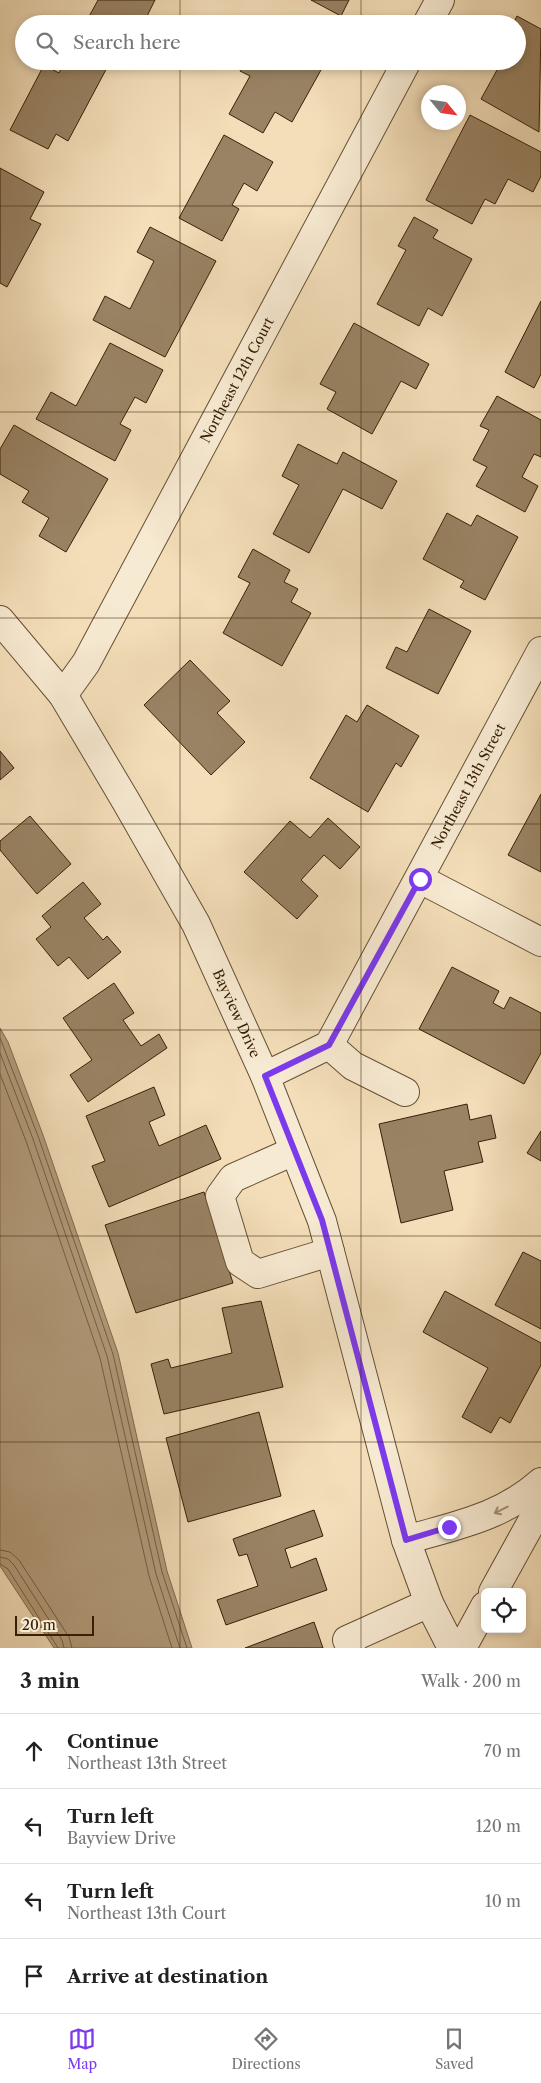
<!DOCTYPE html>
<html lang="en">
<head>
<meta charset="utf-8">
<style>
  body { margin:0; font-family:"Libre Caslon Text",serif; background:#f2f2f2; color:#222 }
  .controls { position:absolute; right:15px; bottom:15px; display:grid; overflow:hidden; border-radius:8px; box-shadow:0 2px 8px #0003 }
  .controls button { width:45px; height:45px; display:grid; place-items:center; padding:0; border:0; border-bottom:1px solid #e0e0e0; background:#fff; color:#222; font:25px sans-serif }
  .compass { position:absolute; left:421px; top:85px; width:45px; height:45px; border-radius:50%; background:#fff; box-shadow:0 2px 8px #0003; rotate:119deg }
  .scale { position:absolute; left:15px; bottom:12px; width:79px; box-sizing:border-box; padding-left:5px; border:2px solid #372007; border-top:0; font-size:14px; line-height:18px; white-space:nowrap; color:#372007; -webkit-text-stroke:4px #f7ead2; paint-order:stroke }
  .stop { position:absolute; width:15px; height:15px; margin:-11px; border:4px solid #7c3aed; border-radius:50%; background:#fff }
  .stop.end { background:#7c3aed; border-color:#fff; box-shadow:0 1px 5px #0008 }
  .list { margin:0; padding:0; list-style:none }
  h2 { display:flex; justify-content:space-between; align-items:center; height:65px; margin:0; padding:0 20px; font-size:21px }
  h2 small { font-size:16px; font-weight:400; color:#767676 }
  .list li { display:grid; grid-template-columns:32px 1fr auto; gap:15px; align-items:center; box-sizing:border-box; height:75px; padding:0 20px; border-top:1px solid #e0e0e0 }
  .list b { display:block; font-size:19px; white-space:nowrap }
  .list p { margin:0; font-size:16px; white-space:nowrap; color:#767676 }
  .list em { font-size:16px; font-style:normal; color:#767676 }
  .icon { flex:none; width:28px; height:28px; fill:none; stroke:currentColor; stroke-width:2; stroke-linecap:round; stroke-linejoin:round }
  .map { position:relative; flex:none; width:541px; height:1648px; overflow:hidden }
  .search { position:absolute; background:#fff; box-shadow:0 2px 8px #0003; left:15px; right:15px; top:15px; height:55px; display:flex; align-items:center; gap:12px; box-sizing:border-box; padding:0 18px; border-radius:28px; color:#767676; font-size:19px }
  .sheet { height:365px; background:#fff }
  nav { display:flex; justify-content:space-around; align-items:center; box-sizing:border-box; height:70px; border-top:1px solid #e0e0e0; background:#fff; font-size:14px; color:#767676 }
  nav a { display:grid; justify-items:center; gap:2px }
  nav .on { color:#7c3aed }
  .map>svg:first-child { display:block }
</style>
</head>
<body>
<div class="map">
<svg width="541" height="1648" viewBox="0 0 541 1648">
  <rect width="100%" height="100%" fill="#f3deb9"/>
  <filter id="stains"><feTurbulence type="fractalNoise" baseFrequency=".004" numOctaves="4"/><feColorMatrix values="0 0 0 0 .2 0 0 0 0 .09 0 0 0 0 .02 0 0 0 .5 -.17"/></filter>
  <radialGradient id="worn" r=".72"><stop offset=".6" stop-color="#630" stop-opacity="0"/><stop offset="1" stop-color="#630" stop-opacity=".3"/></radialGradient>
  <path fill="#b39d7c" stroke="#816b4d" d="M0,1028L8,1042L43,1135L118,1353L167,1571L192,1648H54L0,1566Z"/>
  <g fill="none" stroke-linecap="round" stroke-linejoin="round">
    <path stroke="#755e42" stroke-width="1" d="M0,1038L38,1136L113,1354L162,1572L187,1648
      M0,1053L33,1139L107,1356L156,1574L180,1648
      M0,1074L26,1141L100,1358L149,1576L172,1648
      M0,1550L10,1552L19,1560L69,1637L72,1648
      M0,1557L8,1559L14,1565L62,1640L64,1648
      M0,1564L8,1569L58,1648"/>
  </g>
  <path fill="#998364" stroke="#372007" d="M98,0H155L143,24H85Z
    M311,0H349L341,16Z
    M517,16L541,29L539,132L481,99L502,61H517V24H513Z
    M65,61L110,62L68,141L56,134L48,149L10,130L44,65L59,73Z
    M245,61H326L292,122L275,112L263,133L229,114L250,76L240,71Z
    M470,115L541,152V176L533,192L508,179L495,204L485,199L472,224L426,200Z
    M224,135L273,162L257,191L244,183L232,205L239,209L222,241L179,218Z
    M0,168L44,192L30,219L41,224L7,287L0,283Z
    M414,217L438,230L433,238L472,259L442,316L428,308L419,326L377,304L406,250L398,246Z
    M150,227L216,261L165,357L93,320L105,296L130,309L154,261L137,252Z
    M541,301V374L534,388L505,372Z
    M354,323L429,364L416,389L401,381L372,434L327,409L336,392L320,384Z
    M110,343L163,370L146,403L135,397L120,424L131,430L115,461L36,419L51,392L76,406Z
    M497,396L541,420V457L534,454L522,477L538,486L525,512L476,486L487,467L473,460L489,430L480,426Z
    M14,425L108,479L66,552L39,536L49,518L22,502L29,491L0,474V449Z
    M298,444L337,464L343,452L397,481L382,509L343,489L309,553L273,534L299,485L282,476Z
    M447,513L471,526L477,515L518,537L485,600L460,587L464,581L423,559Z
    M253,549L290,570L284,582L298,589L291,602L311,613L282,666L223,633L250,583L238,577Z
    M429,609L471,631L438,694L386,668L396,647L407,652Z
    M190,660L230,701L217,713L245,742L211,775L144,705Z
    M367,705L419,736L401,767L396,763L368,812L310,778L346,715L357,722Z
    M0,751L14,768L0,780Z
    M541,794V872L508,855Z
    M30,816L71,864L37,894L0,850V841Z
    M328,818L360,847L340,869L324,855L301,880L318,896L297,919L244,872L290,821L310,838Z
    M83,882L101,904L84,918L103,940L107,936L121,952L88,979L69,957L58,966L36,939L51,927L42,916Z
    M452,967L499,991L493,1003L504,1009L510,997L541,1013V1053L524,1084L419,1029Z
    M114,983L134,1013L123,1020L141,1046L159,1034L167,1048L88,1102L70,1075L92,1060L63,1018Z
    M154,1087L165,1115L149,1122L159,1146L206,1125L221,1159L109,1207L92,1166L105,1161L86,1116Z
    M467,1104L470,1120L491,1115L496,1138L478,1142L483,1162L444,1171L453,1210L401,1223L379,1124Z
    M541,1131V1161L527,1153Z
    M204,1192L233,1283L136,1313L105,1225Z
    M523,1252L541,1261V1329L495,1305Z
    M445,1291L541,1343V1365L510,1423L500,1417L491,1433L462,1417L488,1368L423,1332Z
    M261,1301L283,1387L164,1414L151,1364L168,1359L171,1368L232,1353L222,1308Z
    M259,1412L281,1496L188,1522L166,1438Z
    M314,1510L323,1536L285,1549L291,1568L316,1558L327,1590L226,1625L217,1600L258,1586L247,1554L239,1556L233,1539Z
    M314,1622L323,1648H245Z"/>
  <g fill="none" stroke-linecap="round" stroke-linejoin="round">
    <g stroke="#665034" stroke-width="30">
      <g id="minor">
        <path d="M427,24L440,0"/>
        <path id="s1" d="M0,620L63,695L127,803L196,924L265,1076L322,1221L406,1540L429,1603L452,1648"/>
        <path id="s2" d="M63,695L86,663L407,61"/>
        <path d="M420,879L541,942"/>
        <path d="M329,1045L353,1066L405,1092"/>
        <path id="s3" d="M265,1076L329,1045L541,651"/>
        <path d="M294,1151L233,1178L220,1196L240,1262L258,1274L330,1252"/>
        <path d="M406,1540C457,1525 500,1518 541,1482"/>
        <path d="M493,1592L536,1514L541,1497"/>
        <path d="M351,1648L347,1640L429,1603"/>
        <path d="M462,1648L485,1606"/>
      </g>
    </g>
    <use href="#minor" stroke="#f7ead2" stroke-width="28"/>
  </g>
  <defs><path id="oneway-shaft" d="M-6 0H5M1.5-3L5.5 0L1.5 3" fill="none" stroke-width="1.6" stroke-linecap="round" stroke-linejoin="round" transform="scale(1.25)"/></defs>
  <use stroke="#a18f77" href="#oneway-shaft" transform="translate(501 1510) rotate(153)"/>
  <g fill="none" stroke-linecap="round" stroke-linejoin="round">
    <path stroke="#7c3aed" stroke-width="6" d="M420,879L329,1045L265,1076L322,1220L406,1540L449,1527"/>
  </g>
  <path fill="none" stroke="#372007" stroke-width="1" stroke-opacity="0.55" d="M180,0V24M361,0V24M180,61V1648M361,61V1648M0,206H541M0,412H541M0,618H541M0,824H541M0,1030H541M0,1236H541M0,1442H541"/>
  <g text-anchor="middle" stroke-width="4" stroke-linejoin="round" paint-order="stroke">
    <g font-size="14" fill="#372007" stroke="#f7ead2">
      <text dy="5" stroke="none"><textPath href="#s2" startOffset="360">Northeast 12th Court</textPath></text>
      <text dy="5" stroke="none"><textPath href="#s3" startOffset="365">Northeast 13th Street</textPath></text>
      <text dy="5" stroke="none"><textPath href="#s1" startOffset="461">Bayview Drive</textPath></text>
    </g>
  </g>
  <rect width="100%" height="100%" filter="url(#stains)"/>
  <rect width="100%" height="100%" fill="url(#worn)"/>
</svg>
<div class="controls">
<button><svg class="icon" aria-label="locate" viewBox="0 0 24 24"><circle cx="12" cy="12" r="6"/><path d="M12 2v4M12 18v4M2 12h4M18 12h4"/></svg></button>
</div>
<svg class="compass" viewBox="-18 -18 36 36"><path d="M0-13l5 13h-10z" fill="#e53935"/><path d="M0 13l5-13h-10z" fill="#767676"/></svg>
<div class="scale">20 m</div>
<div class="stop" style="left:420px;top:879px"></div>
<div class="stop end" style="left:449px;top:1527px"></div>
<div class="search"><svg class="icon" aria-label="search" viewBox="0 0 24 24"><circle cx="10" cy="10" r="6"/><path d="M15 15l6 6"/></svg>Search here</div>
</div>
<section class="sheet">
<h2>3 min<small>Walk · 200 m</small></h2>
<ul class="list">
<li><svg class="icon" aria-label="ahead" viewBox="0 0 24 24"><path d="M12 20V5M6 11l6-6 6 6"/></svg><div><b>Continue</b><p>Northeast 13th Street</p></div><em>70 m</em></li>
<li><svg class="icon" aria-label="left" viewBox="0 0 24 24"><path d="M17 20v-9H6M10 6l-5 5 5 5"/></svg><div><b>Turn left</b><p>Bayview Drive</p></div><em>120 m</em></li>
<li><svg class="icon" aria-label="left" viewBox="0 0 24 24"><path d="M17 20v-9H6M10 6l-5 5 5 5"/></svg><div><b>Turn left</b><p>Northeast 13th Court</p></div><em>10 m</em></li>
<li><svg class="icon" aria-label="arrive" viewBox="0 0 24 24"><path d="M6 21V4h12l-3 4 3 4H6"/></svg><div><b>Arrive at destination</b></div></li>
</ul>
</section>
<nav>
<a class="on"><svg class="icon" aria-label="map" viewBox="0 0 24 24"><path d="M3 6l6-2 6 2 6-2v14l-6 2-6-2-6 2zM9 4v14M15 6v14"/></svg>Map</a>
<a><svg class="icon" aria-label="directions" viewBox="0 0 24 24"><path d="M12 3l9 9-9 9-9-9zM9 14v-3h6M13 9l2 2-2 2"/></svg>Directions</a>
<a><svg class="icon" aria-label="saved" viewBox="0 0 24 24"><path d="M7 4h10v16l-5-4-5 4z"/></svg>Saved</a>
</nav>
</body>
</html>
